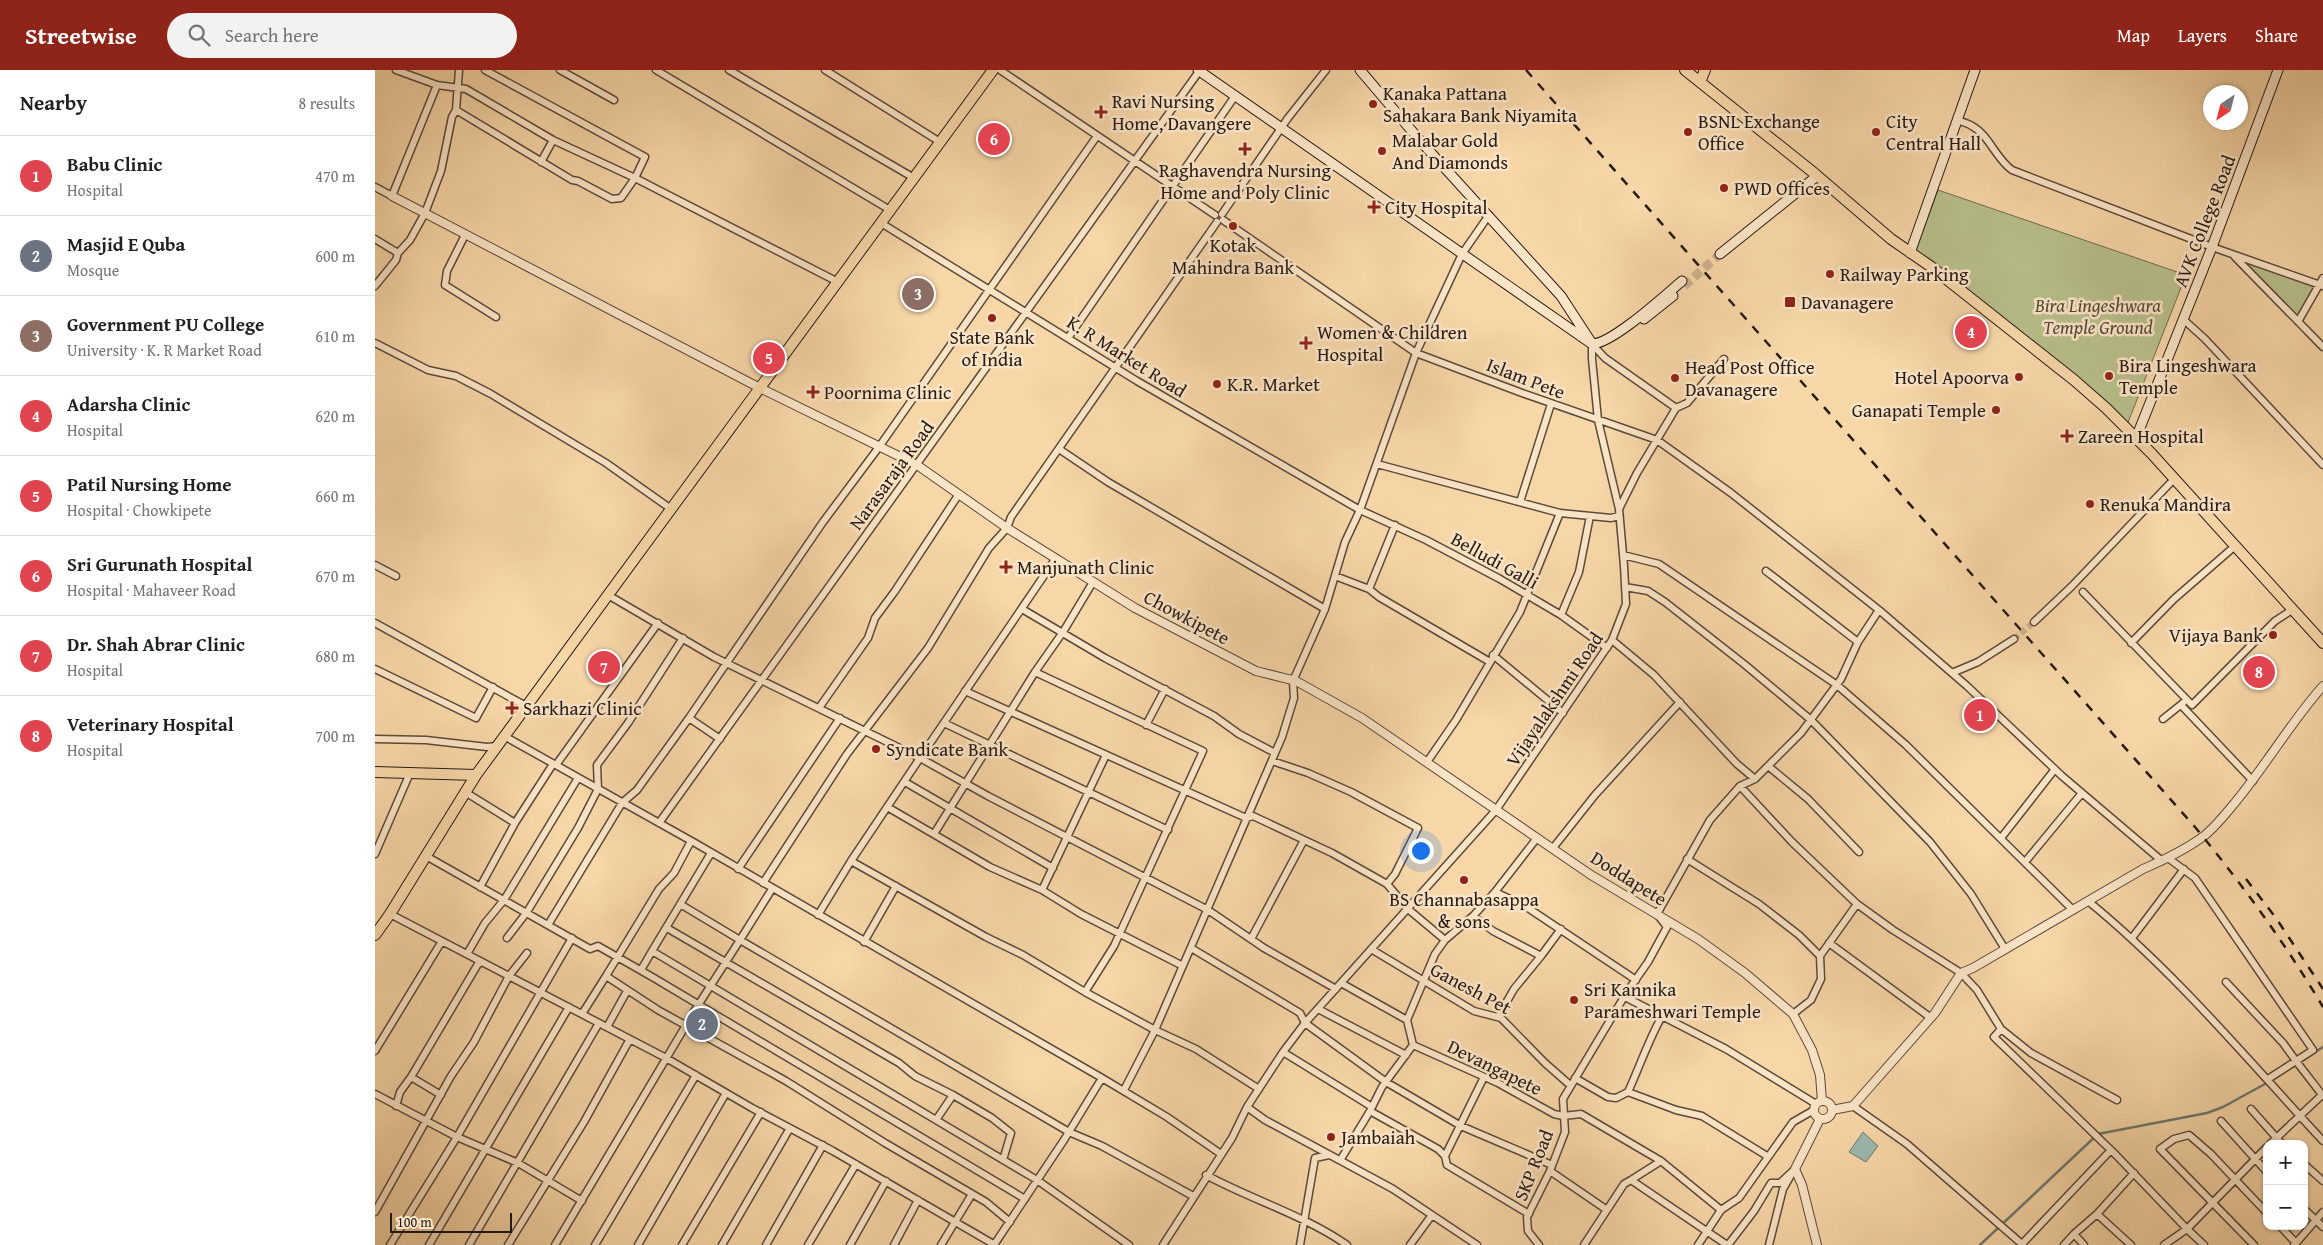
<!DOCTYPE html>
<html lang="en">
<head>
<meta charset="utf-8">
<style>
  body { margin:0; font-family:"Gentium Book Plus",serif; background:#f2f2f2; color:#202124 }
  .controls { position:absolute; right:15px; bottom:15px; display:grid; overflow:hidden; border-radius:10px; box-shadow:0 1px 4px #0004 }
  .controls button { width:45px; height:45px; display:grid; place-items:center; padding:0; border:0; border-bottom:1px solid #e0e0e0; background:#fff; color:#202124; font:25px sans-serif }
  .compass { position:absolute; left:1828px; top:15px; width:45px; height:45px; border-radius:50%; background:#fff; box-shadow:0 1px 4px #0004; rotate:215deg }
  .scale { position:absolute; left:15px; bottom:12px; width:122px; box-sizing:border-box; padding-left:5px; border:2px solid #271b15; border-top:0; font-size:14px; line-height:18px; white-space:nowrap; color:#271b15; -webkit-text-stroke:4px #fae4c6; paint-order:stroke }
  .you { position:absolute; left:1045px; top:780px; width:18px; height:18px; margin:-12px; border:4px solid #fff; border-radius:50%; background:#1a73e8; box-shadow:0 0 0 8px #1a73e833 }
  .badge { display:grid; place-items:center; width:32px; height:32px; border-radius:50%; background:#8f2418; color:#fff; font-size:16px; font-weight:700 }
  .pin { position:absolute; translate:-50% -50%; border:2px solid #fff; box-shadow:0 1px 5px #0006 }
  .list { margin:0; padding:0; list-style:none }
  h2 { display:flex; justify-content:space-between; align-items:center; height:65px; margin:0; padding:0 20px; font-size:21px }
  h2 small { font-size:16px; font-weight:400; color:#757577 }
  .list li { display:grid; grid-template-columns:32px 1fr auto; gap:15px; align-items:center; box-sizing:border-box; height:80px; padding:0 20px; border-top:1px solid #e0e0e0 }
  .list b { display:block; font-size:19px; white-space:nowrap }
  .list p { margin:0; font-size:16px; white-space:nowrap; color:#757577 }
  .list em { font-size:16px; font-style:normal; color:#757577 }
  .icon { flex:none; width:28px; height:28px; fill:none; stroke:currentColor; stroke-width:2; stroke-linecap:round; stroke-linejoin:round }
  .map { position:relative; flex:none; width:1948px; height:1175px; overflow:hidden }
  header { display:flex; align-items:center; gap:30px; box-sizing:border-box; height:70px; padding:0 25px; background:#8f2418; color:#fff }
  header strong { font-size:24px }
  nav { display:flex; gap:28px; margin-inline-start:auto; font-size:18px }
  .search { width:350px; height:45px; background:#f2f2f2; display:flex; align-items:center; gap:12px; box-sizing:border-box; padding:0 18px; border-radius:28px; color:#757577; font-size:19px }
  main { display:flex }
  aside { flex:1; background:#fff }
  .map>svg:first-child { display:block }
</style>
</head>
<body>
<header>
<strong>Streetwise</strong>
<div class="search"><svg class="icon" aria-label="search" viewBox="0 0 24 24"><circle cx="10" cy="10" r="6"/><path d="M15 15l6 6"/></svg>Search here</div>
<nav><a>Map</a><a>Layers</a><a>Share</a></nav>
</header>
<main>
<aside>
<h2>Nearby<small>8 results</small></h2>
<ul class="list">
<li><span class="badge" style="background:#e0444e">1</span><div><b>Babu Clinic</b><p>Hospital</p></div><em>470 m</em></li>
<li><span class="badge" style="background:#6b7280">2</span><div><b>Masjid E Quba</b><p>Mosque</p></div><em>600 m</em></li>
<li><span class="badge" style="background:#8d6e63">3</span><div><b>Government PU College</b><p>University · K. R Market Road</p></div><em>610 m</em></li>
<li><span class="badge" style="background:#e0444e">4</span><div><b>Adarsha Clinic</b><p>Hospital</p></div><em>620 m</em></li>
<li><span class="badge" style="background:#e0444e">5</span><div><b>Patil Nursing Home</b><p>Hospital · Chowkipete</p></div><em>660 m</em></li>
<li><span class="badge" style="background:#e0444e">6</span><div><b>Sri Gurunath Hospital</b><p>Hospital · Mahaveer Road</p></div><em>670 m</em></li>
<li><span class="badge" style="background:#e0444e">7</span><div><b>Dr. Shah Abrar Clinic</b><p>Hospital</p></div><em>680 m</em></li>
<li><span class="badge" style="background:#e0444e">8</span><div><b>Veterinary Hospital</b><p>Hospital</p></div><em>700 m</em></li>
</ul>
</aside>
<div class="map">
<svg width="1948" height="1175" viewBox="0 0 1948 1175">
  <rect width="100%" height="100%" fill="#f7d6a8"/>
  <filter id="stains"><feTurbulence type="fractalNoise" baseFrequency=".004" numOctaves="4"/><feColorMatrix values="0 0 0 0 .2 0 0 0 0 .09 0 0 0 0 .02 0 0 0 .5 -.17"/></filter>
  <radialGradient id="worn" r=".72"><stop offset=".6" stop-color="#630" stop-opacity="0"/><stop offset="1" stop-color="#630" stop-opacity=".3"/></radialGradient>
  <path fill="#b8bf8b" stroke="#706d50" d="M1563,120L1811,205L1752,355L1540,183Z
    M1867,191L1940,216L1923,247Z"/>
  <path fill="#9eb8af" stroke="#6e7971" d="M1488,1062L1503,1076L1491,1092L1474,1082Z"/>
  <g fill="none" stroke-linecap="round" stroke-linejoin="round">
    <path stroke="#6e7971" stroke-width="2.5" d="M1605,1175L1723,1064L1832,1043L1848,1037L1899,1009L1948,977"/>
    <path stroke="#cdb18b" stroke-width="6" stroke-dasharray="6 3" stroke-linecap="butt" d="M1639,569L1659,552"/>
    <path stroke="#cdb18b" stroke-width="9" stroke-dasharray="9 4.5" stroke-linecap="butt" d="M1309,216L1345,184"/>
    <g stroke="#5b4a3a" stroke-width="9">
      <path id="minor" d="M21,0L62,15L91,19L178,70L260,108L463,212
        M185,0L239,30
        M281,0L515,140
        M354,0L539,108
        M450,0L565,72
        M625,0L840,145
        M81,40L197,110L203,111L237,129L246,128L260,108L270,87L110,0
        M1582,50C1587,52 1593,53 1597,56C1614,65 1621,89 1637,100L1837,177L1948,216
        M166,92L178,70
        M0,117L17,126L62,15
        M847,144L913,48L951,0
        M848,150L1041,283L1147,323L1282,370L1356,423L1504,540L1592,616L1687,706L1787,791
        M506,153L762,311L985,440L1051,470L1125,509L1186,545L1232,578
        M90,165L72,201L70,215L121,247
        M0,169L23,183
        M1860,187L1948,277
        M0,216L21,190L23,183L35,170L50,143L66,101L77,47L81,40L84,0
        M1809,250L1830,269L1948,395
        M1924,250L1948,208
        M693,268L860,26
        M0,273L53,300L81,306L116,324L231,393L296,439
        M1217,274L1230,288L1301,338L1262,403L1244,439
        M1301,338L1312,333L1349,289
        M684,379L733,412L950,539
        M1002,394L1185,443L1236,448L1244,446
        M1145,432L1176,334
        M1248,485L1284,494L1462,615L1531,675L1698,840
        M681,488L545,688L613,726L833,840L889,878L961,919
        M0,495L21,506
        M1391,501L1483,572
        M960,506L994,519L1004,527L1115,592
        M1250,517L1273,521L1290,532L1369,594L1436,650L1555,772L1596,824L1630,879
        M994,519L1020,455
        M1708,522L1817,635L1900,551L1917,540
        M233,525L339,587L545,688L476,791L611,867L648,885L710,922L780,960L821,979L884,1019
        M647,539L730,588L839,646L864,664L900,683
        M1186,545L1204,502L1215,446
        M1659,552L1697,516L1800,408
        M0,553L151,636
        M1237,570L1279,605L1362,694L1380,709
        M1756,573L1799,529L1860,476
        M1118,585L1188,643
        M0,599L101,648L118,617
        M660,602L688,562L718,512
        M1577,603L1603,592L1639,569
        M590,621L871,748L878,746L957,783L1012,814L1033,839L1070,870L1060,884L1032,950L1038,975L1007,1017L995,1041L966,1089
        M1806,635L1878,711
        M444,638L493,568L500,548L520,521L584,424
        M314,648L345,669
        M1788,649L1808,633
        M569,653L793,760
        M771,655L790,619
        M129,666L320,773L727,1008L792,1047L846,1084
        M0,669L51,670L112,677L122,676
        M731,685L667,820L706,844L808,896
        M897,691L933,703L976,722L1043,758L1020,804L1012,814
        M1052,692L1081,650L1145,542L1185,443
        M181,695L283,553
        M1393,696L1433,729L1484,782
        M530,712L678,798
        M1365,716L1417,772L1482,834L1518,860L1586,903L1602,920L1626,959
        M90,722L140,753
        M514,738L615,797L667,820
        M284,753L825,0
        M559,764L660,602L828,681L739,876L710,922
        M1626,768L1680,699
        M316,771L299,803L284,819L231,906L283,940L411,1011L510,1073L611,1132L635,1152
        M1178,778L1220,725L1305,632
        M336,783L277,881L662,1110L754,1175
        M0,784L35,703
        M51,786L215,879L223,876L279,908L650,1129
        M1793,788L1820,808L1938,980L1921,991L1908,973L1851,912
        M1312,789L1384,834L1424,865L1445,886
        M1650,792L1707,723
        M363,799L465,648
        M388,813L472,684L553,578L614,478L632,458L636,447L842,152
        M105,817L140,753L178,694
        M397,819L365,870L694,1062L727,1076L818,1126
        M1120,822L1162,768
        M1713,831C1800,902 1872,989 1948,1071
        M15,844L291,988L377,1038L458,1081L620,1175
        M443,845L476,791
        M1098,846L1118,861L1166,886L1186,859
        M173,855L247,733L262,720L314,648L448,452L504,377L722,66
        M292,858L524,993L540,1006L578,1025
        M132,868L152,842L203,758L223,719L222,695L253,653L308,568
        M1757,868L1809,799
        M876,869L929,770
        M1070,870L1098,846L1120,822L1150,836L1261,910
        M489,872L521,816
        M1454,873L1556,948
        M816,878L925,943L930,953L1011,1012L1086,1056L1177,1095
        M996,879L1099,941L1126,948L1170,993L1195,1015
        M92,884L110,853L129,830L203,708
        M266,900L277,881
        M966,913L1032,950
        M1250,927L1351,979L1441,1034
        M943,939L1031,985
        M207,944L231,906
        M1418,944L1436,930L1446,909L1445,886L1482,834
        M1123,947L1139,919L1166,886
        M232,957L252,921
        M1038,975L1123,1013L1179,1044L1188,1046L1206,1044L1286,1091L1346,1140
        M0,981L67,871
        M908,982L997,1037
        M36,1007L66,1025
        M1200,1008L1233,1027L1241,1028L1253,1022L1301,1040L1327,1046L1392,1086
        M1893,1009L1921,991L1948,1026
        M749,1020L780,960L907,667L919,628L918,611L950,539L970,472L985,440L1041,283L1087,184L1114,145
        M1253,1022C1265,996 1273,971 1287,946
        M0,1024L82,1067L143,1093L207,1131
        M1742,1030L1656,983L1626,959L1619,967L1741,1085L1812,1159L1892,1077
        M21,1036L25,1022L36,1007L103,894L107,892
        M1478,1036L1532,1074L1648,1175
        M872,1037L890,1050L1018,1119L1102,1175
        M1876,1039L1907,1074
        M995,1041L1063,1079L1070,1086L1072,1095L1154,1144
        M561,1050L578,1025L617,1048L636,1063L628,1090
        M1846,1051L1892,1102
        M1895,1074L1947,1025
        M1070,1086L1109,1007
        M1929,1094L1948,1111
        M1175,1101L1232,1140
        M831,1105C877,1130 929,1145 972,1175
        M1256,1110L1286,1091
        M1929,1139L1948,1157
        M0,1142L76,1006L99,972L134,906L152,883
        M1722,1144L1759,1103
        M1905,1156L1921,1173L1919,1175
        M1921,1173L1948,1142
        M15,1175L82,1067L197,868
        M54,1175L194,937
        M94,1175L224,953
        M133,1175L209,1052L255,969
        M180,1175L320,940L365,870L305,834
        M220,1175L321,1005
        M263,1175L351,1023
        M307,1175L386,1042
        M347,1175L415,1058
        M391,1175L448,1075
        M433,1175L481,1094
        M475,1175L511,1111
        M519,1175L543,1130
        M566,1175L597,1124
        M619,1175L689,1070L727,1008
        M788,1175L857,1068L872,1037L908,982L930,953L1121,740L1237,570L1251,534L1249,496L1244,439L1223,350L1217,289V274
        M925,1175L940,1088L954,1085
        M1035,1175L1057,1145
        M1164,1175L1153,1161L1152,1147L1175,1101L1190,1062L1188,1029L1252,922L1273,892L1292,857L1282,844L1335,750L1365,716L1380,709L1426,663L1466,609L1483,572L1504,540
        M1209,1175L1249,1114L1256,1110L1352,1175
        M1323,1175L1346,1140L1364,1128L1418,1052L1439,1040
        M1353,1175L1379,1141L1396,1113H1405L1420,1099
        M1394,1175L1408,1119L1416,1105
        M1646,1175L1736,1080
        M1689,1175L1699,1164
        M1709,1175L1699,1164L1722,1144L1756,1175
        M1789,1175L1812,1159L1829,1175
        M1879,1175L1785,1079L1799,1069L1814,1065L1836,1084L1892,1143"/>
    </g>
    <g stroke="#5b4a3a" stroke-width="10">
      <path id="tertiary" d="M17,126L385,318L542,395L632,458L760,538L881,601L921,611L987,648L1216,805L1323,869L1370,903L1418,944L1437,980L1445,1005L1447,1031
        M1439 1040a9 9 0 1 1 18 0a9 9 0 1 1-18 0Z
        M1457,1040L1478,1036L1560,943L1586,903L1598,898L1768,799C1789,790 1810,780 1829,766C1840,757 1849,746 1858,735C1890,697 1915,653 1948,616
        M1442,1175L1427,1115L1420,1099L1445,1049"/>
    </g>
    <g stroke="#271b15" stroke-width="11">
      <path id="secondary" d="M823,0L1217,274
        M985,0L1048,74L1186,226L1216,272
        M1535,183L1600,0
        M1345,184L1442,106
        M1269,249L1298,226
        M1217,274C1237,274 1289,226 1307,211
        M1761,368L1837,177L1903,0"/>
    </g>
    <g stroke="#271b15" stroke-width="12">
      <path id="primary" d="M1310,0L1439,103L1516,169L1555,196L1699,310L1731,338L1777,384L1948,573
        M1325,12L1330,0
        M0,702L101,705
        M0,865L15,844L101,705L618,0"/>
    </g>
    <use href="#minor" stroke="#fae4c6" stroke-width="6"/>
    <use href="#tertiary" stroke="#fae4c6" stroke-width="8"/>
    <use href="#secondary" stroke="#fae4c6" stroke-width="9"/>
    <use href="#primary" stroke="#f7d6a8" stroke-width="10"/>
    <path stroke="#271b15" stroke-width="2.5" stroke-dasharray="9 9" stroke-linecap="butt" d="M1151,0L1820,757C1867,814 1910,873 1948,937
      M1871,809L1901,848L1948,919"/>
  </g>
  <g fill="#8f2418" stroke="#fae4c6" stroke-width="2">
    <circle cx="998" cy="34" r="5"/>
    <path d="M723.5 34.5h5v5h5v5h-5v5h-5v-5h-5v-5h5z"/>
    <circle cx="1313" cy="62" r="5"/>
    <circle cx="1501" cy="62" r="5"/>
    <path d="M867.5 71.5h5v5h5v5h-5v5h-5v-5h-5v-5h5z"/>
    <circle cx="1007" cy="81" r="5"/>
    <circle cx="1349" cy="118" r="5"/>
    <path d="M996.5 129.5h5v5h5v5h-5v5h-5v-5h-5v-5h5z"/>
    <circle cx="858" cy="156" r="5"/>
    <circle cx="1455" cy="204" r="5"/>
    <rect x="1409" y="226" width="12" height="12" rx="2.5"/>
    <circle cx="617" cy="248" r="5"/>
    <path d="M928.5 265.5h5v5h5v5h-5v5h-5v-5h-5v-5h5z"/>
    <circle cx="1734" cy="306" r="5"/>
    <circle cx="1644" cy="307" r="5"/>
    <circle cx="1300" cy="308" r="5"/>
    <circle cx="842" cy="314" r="5"/>
    <path d="M435.5 314.5h5v5h5v5h-5v5h-5v-5h-5v-5h5z"/>
    <circle cx="1621" cy="340" r="5"/>
    <path d="M1689.5 358.5h5v5h5v5h-5v5h-5v-5h-5v-5h5z"/>
    <circle cx="1715" cy="434" r="5"/>
    <path d="M628.5 489.5h5v5h5v5h-5v5h-5v-5h-5v-5h5z"/>
    <circle cx="1898" cy="565" r="5"/>
    <path d="M134.5 630.5h5v5h5v5h-5v5h-5v-5h-5v-5h5z"/>
    <circle cx="501" cy="679" r="5"/>
    <circle cx="1089" cy="810" r="5"/>
    <circle cx="1199" cy="930" r="5"/>
    <circle cx="956" cy="1067" r="5"/>
  </g>
  <g text-anchor="middle" stroke-width="5" stroke-linejoin="round" paint-order="stroke">
    <g font-size="19" fill="#271b15" stroke="#fae4c6" text-anchor="start">
      <text x="1008" y="30">Kanaka Pattana<tspan x="1008" dy="22">Sahakara Bank Niyamita</tspan></text>
      <text x="737" y="38">Ravi Nursing<tspan x="737" dy="22">Home, Davangere</tspan></text>
      <text x="1323" y="58">BSNL Exchange<tspan x="1323" dy="22">Office</tspan></text>
      <text x="1511" y="58">City<tspan x="1511" dy="22">Central Hall</tspan></text>
      <text x="1017" y="77">Malabar Gold<tspan x="1017" dy="22">And Diamonds</tspan></text>
      <text x="870" y="107" text-anchor="middle">Raghavendra Nursing<tspan x="870" dy="22">Home and Poly Clinic</tspan></text>
      <text x="1359" y="125">PWD Offices</text>
      <text x="1010" y="144">City Hospital</text>
      <text x="858" y="182" text-anchor="middle">Kotak<tspan x="858" dy="22">Mahindra Bank</tspan></text>
      <text x="1465" y="211">Railway Parking</text>
      <text x="1426" y="239">Davanagere</text>
      <text x="942" y="269">Women &amp; Children<tspan x="942" dy="22">Hospital</tspan></text>
      <text x="617" y="274" text-anchor="middle">State Bank<tspan x="617" dy="22">of India</tspan></text>
      <text x="1744" y="302">Bira Lingeshwara<tspan x="1744" dy="22">Temple</tspan></text>
      <text x="1310" y="304">Head Post Office<tspan x="1310" dy="22">Davanagere</tspan></text>
      <text x="1634" y="314" text-anchor="end">Hotel Apoorva</text>
      <text x="852" y="321">K.R. Market</text>
      <text x="449" y="329">Poornima Clinic</text>
      <text x="1611" y="347" text-anchor="end">Ganapati Temple</text>
      <text x="1703" y="373">Zareen Hospital</text>
      <text x="1725" y="441">Renuka Mandira</text>
      <text x="642" y="504">Manjunath Clinic</text>
      <text x="1888" y="572" text-anchor="end">Vijaya Bank</text>
      <text x="148" y="645">Sarkhazi Clinic</text>
      <text x="511" y="686">Syndicate Bank</text>
      <text x="1089" y="836" text-anchor="middle">BS Channabasappa<tspan x="1089" dy="22">&amp; sons</tspan></text>
      <text x="1209" y="926">Sri Kannika<tspan x="1209" dy="22">Parameshwari Temple</tspan></text>
      <text x="966" y="1074">Jambaiah</text>
    </g>
    <g font-size="19" fill="#271b15" stroke="#fae4c6">
      <text transform="translate(1829 151) rotate(-69)" y="7">AVK College Road</text>
      <text transform="translate(752 286) rotate(32)" y="7">K. R Market Road</text>
      <text transform="translate(1151 308) rotate(21)" y="7">Islam Pete</text>
      <text transform="translate(516 405) rotate(-54)" y="7">Narasaraja Road</text>
      <text transform="translate(1120 490) rotate(29)" y="7">Belludi Galli</text>
      <text transform="translate(812 547) rotate(28)" y="7">Chowkipete</text>
      <text transform="translate(1179 629) rotate(-56)" y="7">Vijayalakshmi Road</text>
      <text transform="translate(1254 808) rotate(32)" y="7">Doddapete</text>
      <text transform="translate(1096 918) rotate(28)" y="7">Ganesh Pet</text>
      <text transform="translate(1120 997) rotate(26)" y="7">Devangapete</text>
      <text transform="translate(1158 1095) rotate(-68)" y="7">SKP Road</text>
    </g>
    <g font-size="19" font-style="italic" fill="#524c38" stroke="#fae4c6">
      <text x="1723" y="242">Bira Lingeshwara<tspan x="1723" dy="22">Temple Ground</tspan></text>
    </g>
  </g>
  <rect width="100%" height="100%" filter="url(#stains)"/>
  <rect width="100%" height="100%" fill="url(#worn)"/>
</svg>
<div class="controls">
<button>+</button>
<button>−</button>
</div>
<svg class="compass" viewBox="-18 -18 36 36"><path d="M0-13l5 13h-10z" fill="#e53935"/><path d="M0 13l5-13h-10z" fill="#757577"/></svg>
<div class="scale">100 m</div>
<div class="you"></div>
<div class="pin badge" style="left:1605px;top:645px;background:#e0444e">1</div>
<div class="pin badge" style="left:327px;top:954px;background:#6b7280">2</div>
<div class="pin badge" style="left:543px;top:224px;background:#8d6e63">3</div>
<div class="pin badge" style="left:1596px;top:262px;background:#e0444e">4</div>
<div class="pin badge" style="left:394px;top:288px;background:#e0444e">5</div>
<div class="pin badge" style="left:619px;top:69px;background:#e0444e">6</div>
<div class="pin badge" style="left:229px;top:597px;background:#e0444e">7</div>
<div class="pin badge" style="left:1884px;top:602px;background:#e0444e">8</div>
</div>
</main>
</body>
</html>
